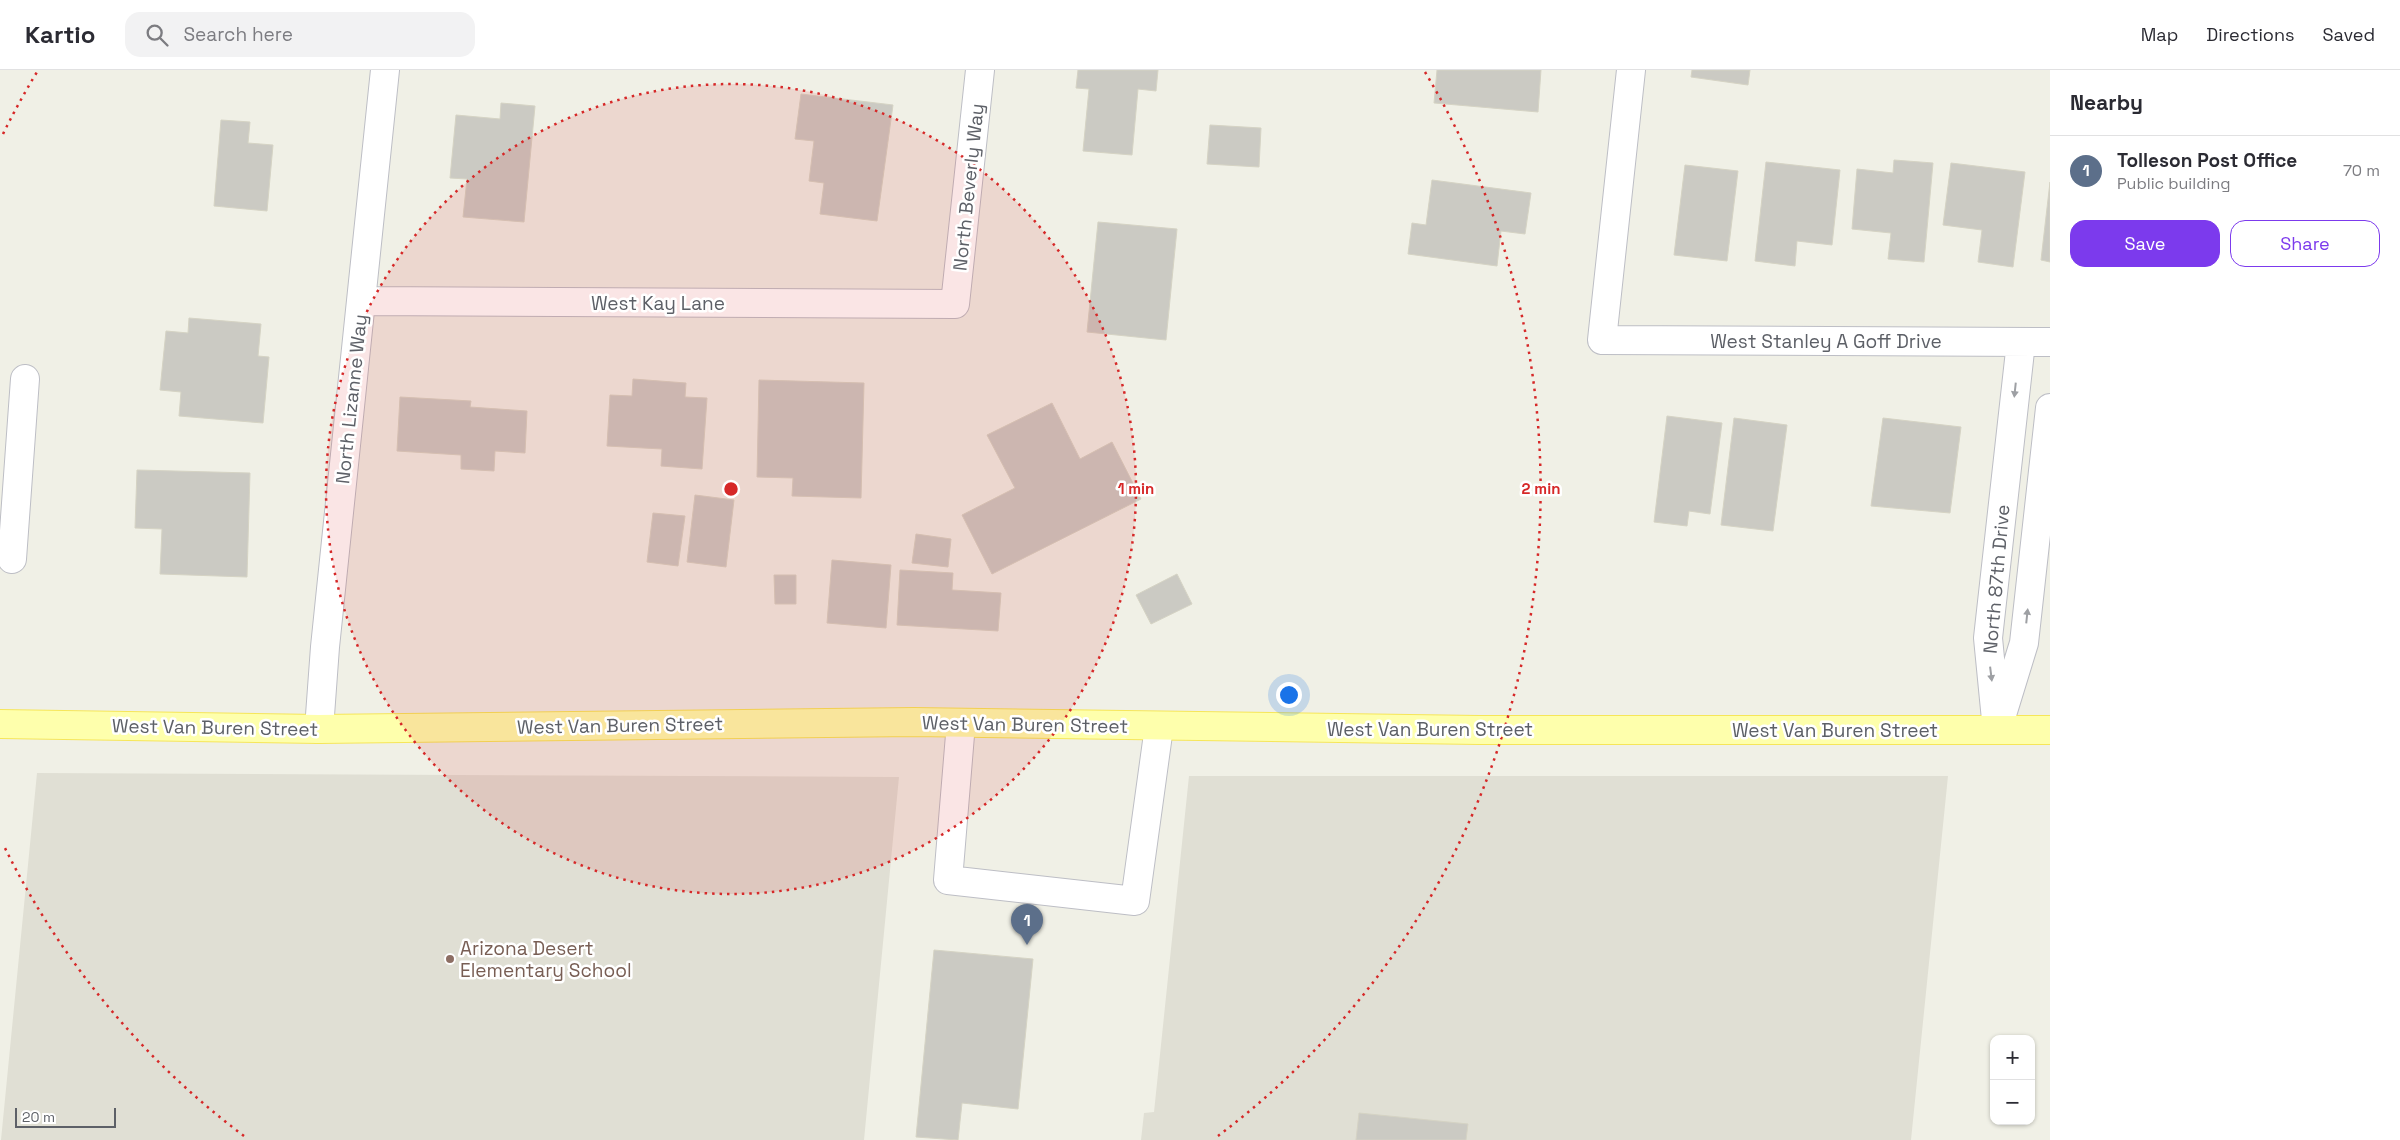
<!DOCTYPE html>
<html lang="en">
<head>
<meta charset="utf-8">
<style>
  body { margin:0; font-family:"Space Grotesk",sans-serif; background:#f2f2f3; color:#2b2b33 }
  .controls { position:absolute; right:15px; bottom:15px; display:grid; overflow:hidden; border-radius:10px; box-shadow:0 1px 4px #0004 }
  .controls button { width:45px; height:45px; display:grid; place-items:center; padding:0; border:0; border-bottom:1px solid #e1e1e2; background:#fff; color:#2b2b33; font:25px sans-serif }
  .scale { position:absolute; left:15px; bottom:12px; width:101px; box-sizing:border-box; padding-left:5px; border:2px solid #5d6067; border-top:0; font-size:14px; line-height:18px; white-space:nowrap; color:#5d6067; -webkit-text-stroke:4px #fff; paint-order:stroke }
  .you { position:absolute; left:1288px; top:624px; width:18px; height:18px; margin:-12px; border:4px solid #fff; border-radius:50%; background:#1a73e8; box-shadow:0 0 0 8px #1a73e833 }
  .badge { display:grid; place-items:center; width:32px; height:32px; border-radius:50%; background:#7c3aed; color:#fff; font-size:16px; font-weight:700 }
  .pin { position:absolute; translate:-50% -41px; filter:drop-shadow(0 1px 2px #0008) }
  .pin::after { content:''; position:absolute; top:26px; width:18px; height:15px; background:inherit; clip-path:polygon(0 0,100% 0,50% 100%) }
  .list { margin:0; padding:0; list-style:none }
  h2 { display:flex; justify-content:space-between; align-items:center; height:65px; margin:0; padding:0 20px; font-size:21px }
  h2 small { font-size:16px; font-weight:400; color:#7c7c81 }
  .list li { display:grid; grid-template-columns:32px 1fr auto; gap:15px; align-items:center; box-sizing:border-box; height:70px; padding:0 20px; border-top:1px solid #e1e1e2 }
  .list b { display:block; font-size:19px; white-space:nowrap }
  .list p { margin:0; font-size:16px; white-space:nowrap; color:#7c7c81 }
  .list em { font-size:16px; font-style:normal; color:#7c7c81 }
  .actions { display:flex; gap:10px; padding:15px 20px }
  .actions a { flex:1; padding:11px 0; border:1px solid #7c3aed; border-radius:15px; text-align:center; font-size:18px; color:#7c3aed }
  .actions .main { background:#7c3aed; color:#fff }
  .icon { flex:none; width:28px; height:28px; fill:none; stroke:currentColor; stroke-width:2; stroke-linecap:round; stroke-linejoin:round }
  .map { position:relative; flex:none; width:2050px; height:1070px; overflow:hidden }
  header { display:flex; align-items:center; gap:30px; box-sizing:border-box; height:70px; padding:0 25px; background:#fff; border-bottom:1px solid #e1e1e2 }
  header strong { font-size:24px }
  nav { display:flex; gap:28px; margin-inline-start:auto; font-size:18px }
  .search { width:350px; height:45px; background:#f2f2f3; display:flex; align-items:center; gap:12px; box-sizing:border-box; padding:0 18px; border-radius:15px; color:#7c7c81; font-size:19px }
  main { display:flex }
  aside { flex:1; background:#fff }
  .map>svg:first-child { display:block }
</style>
</head>
<body>
<header>
<strong>Kartio</strong>
<div class="search"><svg class="icon" aria-label="search" viewBox="0 0 24 24"><circle cx="10" cy="10" r="6"/><path d="M15 15l6 6"/></svg>Search here</div>
<nav><a>Map</a><a>Directions</a><a>Saved</a></nav>
</header>
<main>
<div class="map">
<svg width="2050" height="1070" viewBox="0 0 2050 1070">
  <rect width="100%" height="100%" fill="#f0f0e6"/>
  <path fill="#e0dfd4" d="M37,703L899,707L864,1070H1Z
    M1189,706H1948L1911,1070H1141L1144,1043L1154,1042Z"/>
  <path fill="#cbcac3" stroke="#d5d3c4" d="M1078,0H1158L1156,21L1138,19L1132,85L1083,81L1089,19L1076,18Z
    M1437,0H1541L1538,42L1434,33Z
    M1692,0H1750L1748,15L1691,7Z
    M801,24L893,35L877,151L820,144L824,113L809,111L814,71L795,69Z
    M501,33L535,36L524,152L463,147L467,109L450,108L456,45L500,49Z
    M221,50L250,52L248,73L273,75L267,141L214,136Z
    M1210,55L1261,58L1259,97L1207,94Z
    M1894,90L1933,93L1924,192L1888,189L1891,163L1852,159L1857,99L1893,103Z
    M1766,92L1840,100L1832,175L1797,171L1795,196L1755,191Z
    M1951,93L2025,102L2013,197L1978,192L1982,160L1943,155Z
    M1685,95L1738,101L1727,191L1674,185Z
    M1432,110L1531,123L1525,164L1501,161L1497,196L1408,184L1412,153L1426,155Z
    M2050,112V192L2041,190Z
    M1098,152L1177,159L1166,270L1087,262Z
    M189,248L261,254L258,286L269,287L263,353L179,346L181,322L160,320L166,261L188,263Z
    M633,309L686,313L685,327L707,328L702,399L661,396L662,379L607,376L610,325L632,326Z
    M759,310L864,313L861,428L792,426L793,408L757,407Z
    M400,327L471,331L470,337L527,341L525,383L495,381L494,401L461,399V385L397,381Z
    M1052,333L1080,389L1112,372L1141,429L992,504L962,445L1015,418L987,365Z
    M1667,346L1722,353L1710,444L1689,441L1687,456L1654,452Z
    M1734,348L1787,355L1773,461L1721,455Z
    M1883,348L1961,357L1950,443L1871,436Z
    M137,400L250,403L247,507L160,504L162,459L135,458Z
    M695,425L734,430L726,497L687,492Z
    M653,443L685,446L678,496L647,492Z
    M916,464L951,469L948,497L912,493Z
    M832,490L891,495L886,558L827,553Z
    M900,500L953,503L952,520L1001,523L998,561L897,555Z
    M1177,504L1192,534L1151,554L1136,525Z
    M774,505H796V534H775Z
    M934,880L1033,889L1018,1039L962,1033L958,1070L916,1067Z
    M1359,1043L1468,1054L1466,1070H1356Z"/>
  <g fill="none" stroke-linecap="round" stroke-linejoin="round">
    <g stroke="#bdbec5" stroke-width="30">
      <path id="minor" d="M1631,0L1602,270L2050,272
        M361,231L955,234L980,0
        M12,489L25,309
        M2000,651L2024,573L2050,338
        M961,653L948,810L1135,831L1159,657
        M319,659L325,577L385,0
        M1997,660L1988,568L2021,272"/>
    </g>
    <g stroke="#f6e659" stroke-width="30">
      <path id="major" d="M0,654L319,659L914,652L1479,660H2050"/>
    </g>
    <use href="#minor" stroke="#fff" stroke-width="28"/>
    <use href="#major" stroke="#feffac" stroke-width="28"/>
  </g>
  <defs><path id="oneway-solid" d="M-6-.8H1V-3.2L6.5 0L1 3.2V.8H-6Z" transform="scale(1.25)"/></defs>
  <g fill="#9ea0a4">
    <use href="#oneway-solid" transform="translate(2015 320) rotate(96)"/>
    <use href="#oneway-solid" transform="translate(2027 546) rotate(-84)"/>
    <use href="#oneway-solid" transform="translate(1991 604) rotate(83)"/>
  </g>
  <circle cx="731" cy="419" r="405" fill="#d62828" fill-opacity=".12"/>
  <g fill="none" stroke="#d62828" stroke-width="2.5" stroke-dasharray="2.5 5">
    <circle cx="731" cy="419" r="405"/>
    <path d="M244 1066A810 810 0 0 1 3 774M3 64A810 810 0 0 1 37 2M1425 2A810 810 0 0 1 1218 1066"/>
  </g>
  <circle fill="#8d6e63" stroke="#fff" stroke-width="2" cx="450" cy="889" r="5"/>
  <g text-anchor="middle" stroke-width="5" stroke-linejoin="round" paint-order="stroke">
    <g font-size="19" fill="#5d6067" stroke="#fff">
      <text transform="translate(968 117) rotate(-84)" y="7">North Beverly Way</text>
      <text x="658" y="240">West Kay Lane</text>
      <text x="1826" y="278">West Stanley A Goff Drive</text>
      <text transform="translate(351 329) rotate(-84)" y="7">North Lizanne Way</text>
      <text transform="translate(1996 509) rotate(-85)" y="7">North 87th Drive</text>
      <text transform="translate(1025 654) rotate(1)" y="7">West Van Buren Street</text>
      <text transform="translate(620 655) rotate(-1)" y="7">West Van Buren Street</text>
      <text transform="translate(215 657) rotate(1)" y="7">West Van Buren Street</text>
      <text x="1430" y="666">West Van Buren Street</text>
      <text x="1835" y="667">West Van Buren Street</text>
    </g>
    <g font-size="19" fill="#785e54" stroke="#fff" text-anchor="start">
      <text x="460" y="885">Arizona Desert<tspan x="460" dy="22">Elementary School</tspan></text>
    </g>
  </g>
  <circle cx="731" cy="419" r="8" fill="#d62828" stroke="#fff" stroke-width="2.5"/>
  <g font-size="15" text-anchor="middle" font-weight="bold" fill="#d62828" stroke="#fff" stroke-width="5" stroke-linejoin="round" paint-order="stroke">
    <text x="1136" y="424">1 min</text>
    <text x="1541" y="424">2 min</text>
  </g>
</svg>
<div class="controls">
<button>+</button>
<button>−</button>
</div>
<div class="scale">20 m</div>
<div class="you"></div>
<div class="pin badge" style="left:1027px;top:875px;background:#5c6f8a">1</div>
</div>
<aside>
<h2>Nearby<small></small></h2>
<ul class="list">
<li><span class="badge" style="background:#5c6f8a">1</span><div><b>Tolleson Post Office</b><p>Public building</p></div><em>70 m</em></li>
</ul>
<div class="actions"><a class="main">Save</a><a>Share</a></div>
</aside>
</main>
</body>
</html>
